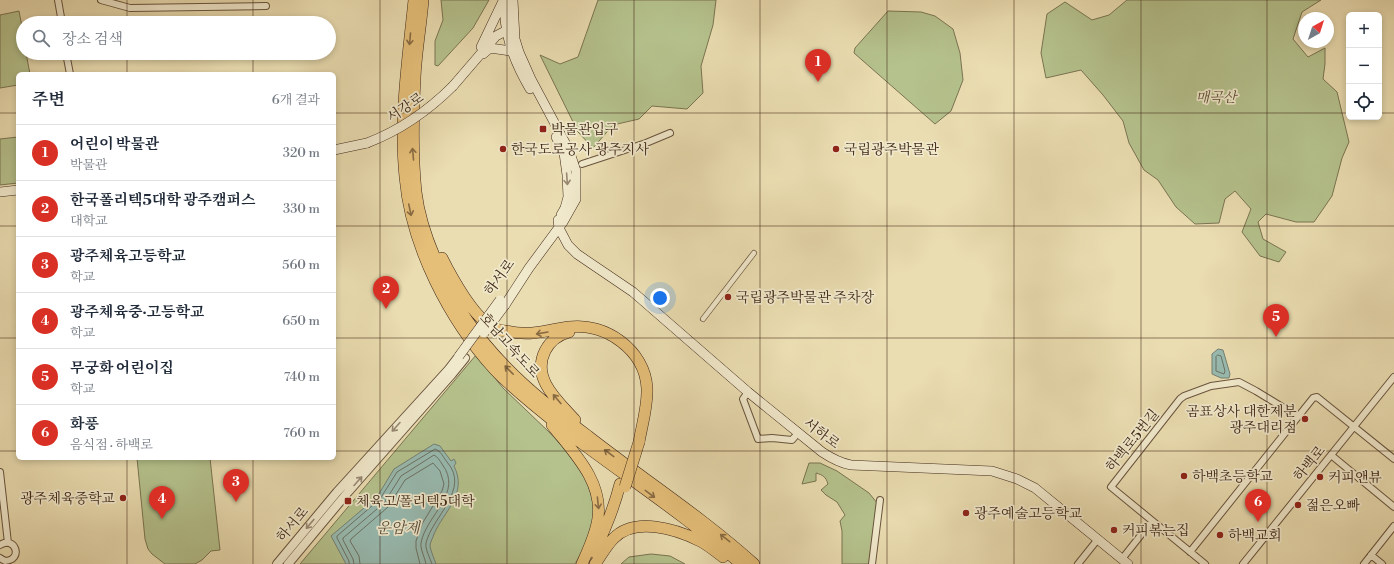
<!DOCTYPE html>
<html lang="ko">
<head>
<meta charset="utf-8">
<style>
  body { margin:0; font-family:"Libre Bodoni","Noto Serif KR",serif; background:#f2f2f3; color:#1f2937 }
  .controls { position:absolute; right:12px; top:12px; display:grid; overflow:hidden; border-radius:6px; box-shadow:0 2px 6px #0003 }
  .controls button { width:36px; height:36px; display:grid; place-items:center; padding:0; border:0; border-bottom:1px solid #e0e1e3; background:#fff; color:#1f2937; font:20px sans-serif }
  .compass { position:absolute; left:1298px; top:12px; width:36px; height:36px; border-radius:50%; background:#fff; box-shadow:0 2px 6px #0003; rotate:39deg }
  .you { position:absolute; left:660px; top:298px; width:14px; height:14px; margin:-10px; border:3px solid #fff; border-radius:50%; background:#1a73e8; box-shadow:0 0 0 6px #1a73e833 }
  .badge { display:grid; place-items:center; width:26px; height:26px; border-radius:50%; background:#d93025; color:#fff; font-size:13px; font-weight:700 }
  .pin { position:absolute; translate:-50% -33px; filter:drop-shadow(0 1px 2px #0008) }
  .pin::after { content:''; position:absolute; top:21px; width:14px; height:12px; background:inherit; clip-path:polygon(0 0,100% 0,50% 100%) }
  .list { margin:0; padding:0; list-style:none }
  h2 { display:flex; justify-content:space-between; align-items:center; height:52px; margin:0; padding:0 16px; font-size:17px }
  h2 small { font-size:13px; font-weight:400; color:#747a83 }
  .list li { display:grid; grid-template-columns:26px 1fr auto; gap:12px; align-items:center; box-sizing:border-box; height:56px; padding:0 16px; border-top:1px solid #e0e1e3 }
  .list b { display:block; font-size:15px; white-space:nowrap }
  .list p { margin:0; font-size:13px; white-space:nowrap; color:#747a83 }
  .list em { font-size:13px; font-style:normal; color:#747a83 }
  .icon { flex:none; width:22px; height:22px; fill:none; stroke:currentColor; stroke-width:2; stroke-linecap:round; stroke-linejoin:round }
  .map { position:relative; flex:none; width:1394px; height:564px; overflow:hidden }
  .search { position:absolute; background:#fff; box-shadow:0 2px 6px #0003; left:16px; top:16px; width:320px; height:44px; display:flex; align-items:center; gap:10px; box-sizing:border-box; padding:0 14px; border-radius:22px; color:#747a83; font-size:15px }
  .panel { position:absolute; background:#fff; box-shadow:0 2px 6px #0003; left:16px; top:72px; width:320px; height:388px; border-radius:6px }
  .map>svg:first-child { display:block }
</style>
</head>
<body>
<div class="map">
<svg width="1394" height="564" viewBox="0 0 1394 564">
  <rect width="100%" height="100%" fill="#eaddb1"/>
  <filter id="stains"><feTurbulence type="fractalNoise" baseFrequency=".005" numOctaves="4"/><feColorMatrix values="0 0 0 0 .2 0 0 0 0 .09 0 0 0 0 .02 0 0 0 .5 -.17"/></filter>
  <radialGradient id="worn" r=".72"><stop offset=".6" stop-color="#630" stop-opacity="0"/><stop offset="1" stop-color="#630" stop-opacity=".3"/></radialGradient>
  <path fill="#b5c28d" stroke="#7a7452" d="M441,0H489L473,28L438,66L435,65V41L443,20Z
    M598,0H716L713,25L701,66L703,93L687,109L652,106L639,119L613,125L593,148L578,132L540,55L560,64L578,57Z
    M1127,0H1321L1302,12L1293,39L1308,57L1325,48V64L1323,79L1337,92L1349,142L1342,158L1332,196L1314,222H1296L1266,214L1258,222L1263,239L1286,252L1279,262L1260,256L1242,232L1251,209L1235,191L1225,199L1219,223L1195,224L1176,207L1158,180L1144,170L1129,143L1123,121L1103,95L1081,70L1046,78L1041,53L1047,14L1065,2L1092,20L1109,15Z
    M19,11L23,32V53H26L30,74H18V85L0,88V15Z
    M888,11L921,12L935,16L953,29L960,53L963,80L951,111L935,124L854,53L855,48Z
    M18,137V183L0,185V139Z
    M476,355L503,388L549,432L567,451L585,476L594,503V522L586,545L575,564H300Z
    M137,458H210L220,550L211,551L202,560L195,564H165L152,554L148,549L145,539Z
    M809,463H820L837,471L869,493L878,504L870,564H842V531L840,521L845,515L837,502L826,495L821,490L828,484C826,477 823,475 816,473V481L802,484Z
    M651,554L670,556L685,564H621L629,557Z"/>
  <path fill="#98bbb1" stroke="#748074" d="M1218,349L1223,350L1230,374L1229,378H1221L1212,374V354Z
    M434,444L440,446L451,461L454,459L456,463L454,466C468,494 444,511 434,534C433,538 430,542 430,546C431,552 434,558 436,564H346L331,536L377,497L394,469Z"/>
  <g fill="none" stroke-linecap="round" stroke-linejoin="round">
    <path stroke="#6b7164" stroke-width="1" d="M1218,355L1221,356L1225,371L1224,374L1216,371V357Z
      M349,564V561L337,538V536L380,499L397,472L435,449C441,451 443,457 447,462C471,489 432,517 426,543C425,549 430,558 432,564
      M354,564L353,559L343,540V538L384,503L401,476L434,455C438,457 440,461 442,464C464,493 426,515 421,543C420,549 425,558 426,564
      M360,564L359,556L350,541L351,539L388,507L405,480L433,463L440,471L444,484L442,491L422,524L416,541V548L420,564"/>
    <g stroke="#69543e" stroke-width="6">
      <path id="pedestrian" d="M703,319L754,253"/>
    </g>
    <g stroke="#69543e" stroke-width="8">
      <path id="minor" d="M58,0L62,23
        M101,0L130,8L266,6
        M66,53L70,74
        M582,164L646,143L670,133
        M748,392L743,399L758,439L772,438L792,440L798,433
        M1331,455L1394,507
        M0,472L8,543
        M0,545C15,535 24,560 5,561L0,558
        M1190,552L1313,398L1317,397L1394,459
        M1371,555L1382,564
        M1122,559L1152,521
        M872,564L880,500
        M1078,564L1098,539
        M1205,564L1111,487L1180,399L1184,396L1211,386L1239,382L1256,391L1297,416
        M1243,564L1394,377
        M1364,564L1394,526"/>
    </g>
    <g stroke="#69543e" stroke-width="10">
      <path id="tertiary" d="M277,564L337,492L449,369L459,356
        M288,564L348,492L452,374L465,358"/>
    </g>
    <g stroke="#3e2718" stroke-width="10">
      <path id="secondary" d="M505,0C502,32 514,62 530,89
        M481,47L503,1
        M483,54L490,48L511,51
        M453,86L496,36L511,28
        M556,137L564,153L567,175L568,197L565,208L561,215
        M334,150L367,143
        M0,192L18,190
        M558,220L559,228L568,245L577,254L633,292L748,392L822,452C831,458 840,463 851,465L992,471L1017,479L1035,488L1128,564
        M505,305L529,268L563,222L576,199V171L569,150L531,79L519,52L515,39L513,0"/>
    </g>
    <g stroke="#3e2718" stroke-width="12">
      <path id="motorway" d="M414,0C408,59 399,118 405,177C411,246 449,320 495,370C518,394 545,414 571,435C628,478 687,517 741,564
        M423,0C421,26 416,52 415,78C413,116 412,154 416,192C419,218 428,243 439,267C447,285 456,304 467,320C501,369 541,401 588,436C643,479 702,517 754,564
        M442,258C452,278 474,318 494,328C498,330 503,331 506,331C531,337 546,330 569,327C605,322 645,350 647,388C648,405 642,425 639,442
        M569,332C558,335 550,341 545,351C531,379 559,402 575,420
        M552,425C573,452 603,481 598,518C596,534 588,550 582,564
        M594,552C605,530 614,508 620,484
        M595,564C601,556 606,546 613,539C634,516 676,529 700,541C708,545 715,551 723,557"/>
    </g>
    <use href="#pedestrian" stroke="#f1e9cc" stroke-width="4.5"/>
    <use href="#minor" stroke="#f1e9cc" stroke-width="6"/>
    <use href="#tertiary" stroke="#f1e9cc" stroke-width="8"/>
    <use href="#secondary" stroke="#f1e9cc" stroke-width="9"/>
    <use href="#motorway" stroke="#e5be78" stroke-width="11"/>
    <g stroke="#3e2718" stroke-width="10" stroke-linecap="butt">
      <path id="secondary-bridge" d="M367,143C401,130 427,112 453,86
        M484,333L505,305
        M459,356L500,300"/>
    </g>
    <g stroke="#3e2718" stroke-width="12" stroke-linecap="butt">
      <path id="motorway-bridge" d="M625,487L639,442"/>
    </g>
    <use href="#secondary-bridge" stroke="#f1e9cc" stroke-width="9"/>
    <use href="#motorway-bridge" stroke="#e5be78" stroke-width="11"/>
  </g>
  <defs><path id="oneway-shaft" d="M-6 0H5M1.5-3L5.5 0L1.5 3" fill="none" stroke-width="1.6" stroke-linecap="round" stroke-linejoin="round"/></defs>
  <g stroke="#896b43">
    <use href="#oneway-shaft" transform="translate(410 39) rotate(95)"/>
    <use href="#oneway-shaft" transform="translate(413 154) rotate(-95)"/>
    <use href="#oneway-shaft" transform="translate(410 210) rotate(78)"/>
    <use href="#oneway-shaft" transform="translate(542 333) rotate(170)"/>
    <use href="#oneway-shaft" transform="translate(509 370) rotate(-135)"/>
    <use href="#oneway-shaft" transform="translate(557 399) rotate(-130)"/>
    <use href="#oneway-shaft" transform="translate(609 453) rotate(-143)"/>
    <use href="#oneway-shaft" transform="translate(650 494) rotate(37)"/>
    <use href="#oneway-shaft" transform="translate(598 503) rotate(84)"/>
    <use href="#oneway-shaft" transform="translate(725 538) rotate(-142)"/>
  </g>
  <g stroke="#988872">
    <use href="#oneway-shaft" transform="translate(567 179) rotate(86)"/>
    <use href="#oneway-shaft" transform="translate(396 427) rotate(132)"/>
    <use href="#oneway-shaft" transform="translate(358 481) rotate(-48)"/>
    <use href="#oneway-shaft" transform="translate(310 524) rotate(130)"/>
  </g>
  <path fill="none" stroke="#3e2718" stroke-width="1" stroke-opacity="0.55" d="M127,0V23M253,0V23M380,0V564M507,0V564M634,0V564M760,0V564M887,0V564M1014,0V564M1141,0V564M1267,0V564M127,53V74M253,53V74M0,113H18M334,113H1349M1379,113H1394M0,226H18M334,226H1394M0,338H18M334,338H1394M0,451H18M334,451H1394M127,458V564M253,458V564"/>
  <g fill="#8f2418" stroke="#f1e9cc" stroke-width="1.5">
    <rect x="539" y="125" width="8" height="8" rx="2"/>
    <circle cx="503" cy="149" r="4"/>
    <circle cx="836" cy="149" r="4"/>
    <circle cx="728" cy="297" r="4"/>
    <circle cx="1305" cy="419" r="4"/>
    <circle cx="1184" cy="476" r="4"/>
    <circle cx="1320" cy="477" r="4"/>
    <circle cx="123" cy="498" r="4"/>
    <rect x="344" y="497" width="8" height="8" rx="2"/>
    <circle cx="1298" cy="505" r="4"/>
    <circle cx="966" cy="513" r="4"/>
    <circle cx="1114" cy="530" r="4"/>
    <circle cx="1220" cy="535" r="4"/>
  </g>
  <g text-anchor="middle" stroke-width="3.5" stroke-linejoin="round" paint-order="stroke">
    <g font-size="14" font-style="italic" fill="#5c4e35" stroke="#f1e9cc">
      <text x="1216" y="102">매곡산</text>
    </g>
    <g font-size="14" fill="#3e2718" stroke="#f1e9cc">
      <text transform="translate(405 107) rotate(-34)" y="5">서강로</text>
      <text transform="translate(499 277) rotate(-54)" y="5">하서로</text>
      <text transform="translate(510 345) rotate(48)" y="5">호남고속도로</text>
      <text transform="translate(822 433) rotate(37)" y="5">서하로</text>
      <text transform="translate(1132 440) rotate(-51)" y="5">하백로5번길</text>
      <text transform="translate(1309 463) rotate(-51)" y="5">하백로</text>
      <text transform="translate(292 524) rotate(-50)" y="5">하서로</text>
    </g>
    <g font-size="14" fill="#3e2718" stroke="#f1e9cc" text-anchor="start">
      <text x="551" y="134">박물관입구</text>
      <text x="511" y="154">한국도로공사 광주지사</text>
      <text x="844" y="154">국립광주박물관</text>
      <text x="736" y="302">국립광주박물관 주차장</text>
      <text x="1297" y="416" text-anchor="end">곰표상사 대한제분<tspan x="1297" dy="16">광주대리점</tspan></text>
      <text x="1192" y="481">하백초등학교</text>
      <text x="1328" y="482">커피앤뷰</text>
      <text x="115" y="503" text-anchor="end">광주체육중학교</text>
      <text x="356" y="506">체육고/폴리텍5대학</text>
      <text x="1306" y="510">젊은오빠</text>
      <text x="974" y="518">광주예술고등학교</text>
      <text x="1122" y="535">커피볶는집</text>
      <text x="1228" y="540">하백교회</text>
    </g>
    <g font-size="15" font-style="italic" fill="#544c3e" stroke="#f1e9cc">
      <text x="398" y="533">운암제</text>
    </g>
  </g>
  <rect width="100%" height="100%" filter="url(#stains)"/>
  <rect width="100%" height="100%" fill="url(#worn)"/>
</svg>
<div class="controls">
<button>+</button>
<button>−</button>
<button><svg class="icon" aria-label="locate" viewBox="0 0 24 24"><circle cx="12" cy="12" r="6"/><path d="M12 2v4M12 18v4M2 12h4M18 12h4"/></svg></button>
</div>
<svg class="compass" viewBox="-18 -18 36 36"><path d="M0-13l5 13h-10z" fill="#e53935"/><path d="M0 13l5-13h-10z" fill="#747a83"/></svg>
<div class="you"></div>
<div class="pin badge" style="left:818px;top:82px">1</div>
<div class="pin badge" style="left:386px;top:309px">2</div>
<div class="pin badge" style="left:236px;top:502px">3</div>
<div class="pin badge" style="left:162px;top:519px">4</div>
<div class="pin badge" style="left:1276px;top:337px">5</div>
<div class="pin badge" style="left:1258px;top:522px">6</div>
<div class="search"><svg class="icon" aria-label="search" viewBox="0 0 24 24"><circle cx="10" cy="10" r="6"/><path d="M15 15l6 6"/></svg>장소 검색</div>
<section class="panel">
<h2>주변<small>6개 결과</small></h2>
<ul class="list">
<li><span class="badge">1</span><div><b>어린이 박물관</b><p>박물관</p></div><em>320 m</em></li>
<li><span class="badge">2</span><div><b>한국폴리텍5대학 광주캠퍼스</b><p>대학교</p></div><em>330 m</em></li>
<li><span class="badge">3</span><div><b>광주체육고등학교</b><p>학교</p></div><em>560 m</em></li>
<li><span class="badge">4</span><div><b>광주체육중·고등학교</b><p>학교</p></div><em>650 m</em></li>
<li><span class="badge">5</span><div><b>무궁화 어린이집</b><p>학교</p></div><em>740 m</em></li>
<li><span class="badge">6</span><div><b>화풍</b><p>음식점 · 하백로</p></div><em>760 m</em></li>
</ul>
</section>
</div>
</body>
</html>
